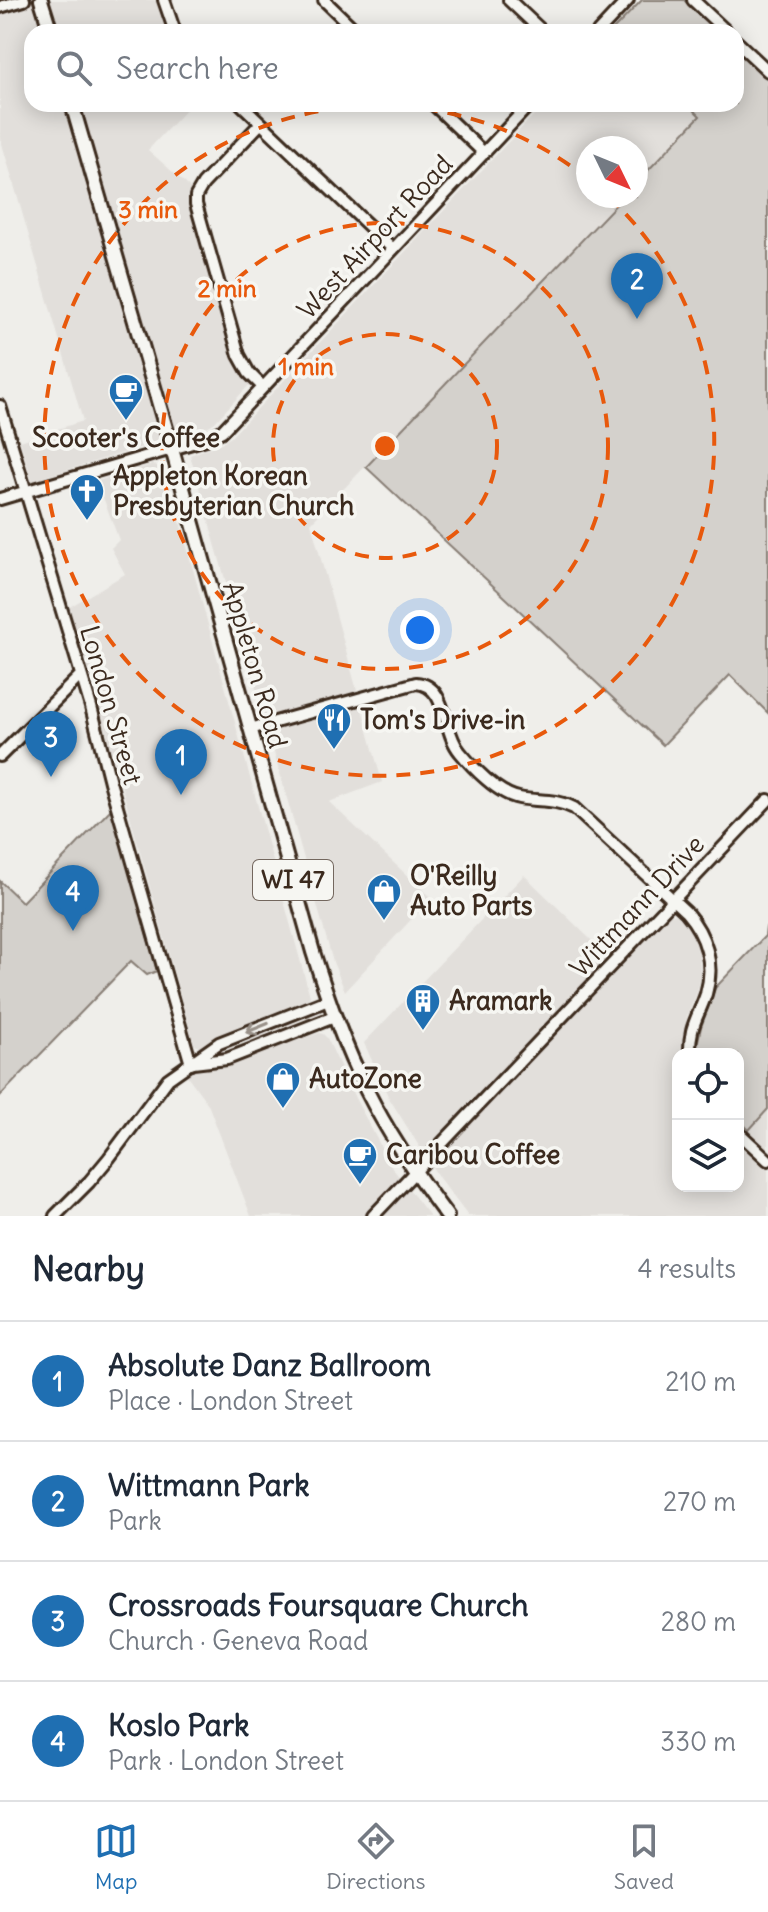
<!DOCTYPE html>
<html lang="en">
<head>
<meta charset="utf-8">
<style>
  body { margin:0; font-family:Delius,sans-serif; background:#f6f6f7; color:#1f2937 }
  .controls { position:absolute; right:24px; bottom:24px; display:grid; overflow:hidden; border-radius:16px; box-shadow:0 4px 20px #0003 }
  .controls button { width:72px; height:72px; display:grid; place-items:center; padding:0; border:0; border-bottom:2px solid #e0e1e3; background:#fff; color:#1f2937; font:40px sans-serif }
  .compass { position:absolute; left:576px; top:136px; width:72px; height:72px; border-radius:50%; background:#fff; box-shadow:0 4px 20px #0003; rotate:133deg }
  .you { position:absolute; left:420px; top:630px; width:28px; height:28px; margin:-20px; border:6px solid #fff; border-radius:50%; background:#1a73e8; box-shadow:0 0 0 12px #1a73e833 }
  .badge { display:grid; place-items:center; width:52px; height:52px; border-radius:50%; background:#1f6fb2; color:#fff; font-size:26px; font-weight:700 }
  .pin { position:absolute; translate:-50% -66px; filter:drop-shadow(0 2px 4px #0008) }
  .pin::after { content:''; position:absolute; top:42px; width:28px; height:24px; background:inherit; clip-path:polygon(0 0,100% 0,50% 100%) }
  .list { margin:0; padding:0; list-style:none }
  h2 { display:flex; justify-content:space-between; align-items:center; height:104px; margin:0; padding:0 32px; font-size:34px }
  h2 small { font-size:26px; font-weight:400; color:#747a83 }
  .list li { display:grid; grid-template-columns:52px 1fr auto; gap:24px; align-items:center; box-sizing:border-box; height:120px; padding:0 32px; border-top:2px solid #e0e1e3 }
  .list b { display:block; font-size:30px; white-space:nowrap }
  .list p { margin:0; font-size:26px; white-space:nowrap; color:#747a83 }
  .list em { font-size:26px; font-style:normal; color:#747a83 }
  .icon { flex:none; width:44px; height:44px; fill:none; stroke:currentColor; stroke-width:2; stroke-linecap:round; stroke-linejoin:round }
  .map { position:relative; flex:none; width:768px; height:1216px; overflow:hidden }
  .search { position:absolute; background:#fff; box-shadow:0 4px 20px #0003; left:24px; right:24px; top:24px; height:88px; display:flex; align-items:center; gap:20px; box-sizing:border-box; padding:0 28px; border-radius:24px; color:#747a83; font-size:30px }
  .sheet { height:584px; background:#fff }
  nav { display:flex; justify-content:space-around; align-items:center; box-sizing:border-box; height:112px; border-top:2px solid #e0e1e3; background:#fff; font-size:22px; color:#747a83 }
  nav a { display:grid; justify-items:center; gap:4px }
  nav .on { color:#1f6fb2 }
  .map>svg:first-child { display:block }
</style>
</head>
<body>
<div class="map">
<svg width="768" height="1216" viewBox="0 0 768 1216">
  <rect width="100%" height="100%" fill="#efeeea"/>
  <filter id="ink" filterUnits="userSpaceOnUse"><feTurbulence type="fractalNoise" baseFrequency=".0125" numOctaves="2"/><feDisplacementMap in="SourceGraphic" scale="16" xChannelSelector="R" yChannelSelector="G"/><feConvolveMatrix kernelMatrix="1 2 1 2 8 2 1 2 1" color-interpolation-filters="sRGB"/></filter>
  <g filter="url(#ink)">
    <path fill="#e2dfdb" d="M0,0H158L167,32H32V104H191L148,150L194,191L190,203L191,213L235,360L250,384L215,422L207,427L32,481L20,441L83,421L0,137Z
      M544,104H688L700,116L636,183V148H588V196H624L311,523L382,782L329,802L431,898L345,991L333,962L321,919L190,455L221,443L231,437Z
      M153,464L161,468L169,482L310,996L306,1004L204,1048H200L194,1044L106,731L68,608L125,574L111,548L119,540L97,481Z
      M524,875L617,965L667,915L674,914L679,916L692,933L699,953L701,977L697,993L687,1016L681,1054H678V1186H738V1141L768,1109V1216H468L439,1178L389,1098L364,1043Z
      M319,1033L323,1034L327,1038L355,1098L393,1169L430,1216H251L208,1104L186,1074L199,1069L224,1065Z"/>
    <path fill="#d4d1cc" stroke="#887e75" stroke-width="2" d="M642,0H684L718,32H611Z
      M736,49L768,79V713L730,675L663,745L366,467L624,196H636V183L700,116L688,104H736Z
      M112,808L157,971L147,975L131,961L0,1096V881L22,902Z
      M768,924V1109L749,1130L738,1119V1054H698L697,1045L701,1027L715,988L765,936L766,927Z"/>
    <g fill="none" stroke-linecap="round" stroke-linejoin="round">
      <g stroke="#3b2a1e" stroke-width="16">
        <path id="minor" d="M164,0L175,32
          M324,0L357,32
          M509,0L543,32
          M693,0L727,32
          M0,7L24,0
          M598,32L628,0
          M736,41L768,71
          M241,104L393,249
          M433,104L484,153
          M261,123L203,184L196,196V204L239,355L249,373L263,387
          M0,406L91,707L110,782L191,1064
          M0,499L206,439L222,431L530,104
          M250,729L416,683C448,685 442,731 460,752C473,768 498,794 519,798C540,802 553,798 574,808L686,912C706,935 715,964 706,994C698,1018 689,1026 690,1054
          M0,756L81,675
          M193,1063L227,1059L334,1017
          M738,1132L768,1160
          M55,1216L89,1182L109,1158L168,1079L219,1043L328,1000
          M373,1216L768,800"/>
      </g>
      <g stroke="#3b2a1e" stroke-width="18">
        <path id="major" d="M41,0L51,32
          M72,104L172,449L313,952C328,999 344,1046 367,1091C389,1135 417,1176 447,1216"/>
      </g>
      <use href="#minor" stroke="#f6f6f2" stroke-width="10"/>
      <use href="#major" stroke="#f6f6f2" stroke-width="12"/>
    </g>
    <defs><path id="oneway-shaft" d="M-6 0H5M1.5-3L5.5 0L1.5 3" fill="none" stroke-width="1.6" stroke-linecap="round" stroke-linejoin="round" transform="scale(2)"/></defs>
    <use stroke="#989088" href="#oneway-shaft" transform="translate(257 1028) rotate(158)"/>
  </g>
  <g fill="none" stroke="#e8590c" stroke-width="4" stroke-dasharray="14 10">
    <circle cx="385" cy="446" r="112"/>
    <circle cx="385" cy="446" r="223"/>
    <path d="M609 197A335 335 0 1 1 587 178"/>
  </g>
  <defs>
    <g id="cafe-pin" transform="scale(1.8)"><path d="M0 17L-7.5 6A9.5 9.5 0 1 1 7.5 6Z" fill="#1f6fb2" stroke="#f6f6f2"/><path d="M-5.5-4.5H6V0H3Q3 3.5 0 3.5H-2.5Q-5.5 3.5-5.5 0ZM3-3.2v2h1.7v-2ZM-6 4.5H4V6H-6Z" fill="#fff"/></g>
    <g id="church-pin" transform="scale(1.8)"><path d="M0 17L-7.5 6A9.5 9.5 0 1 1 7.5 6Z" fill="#1f6fb2" stroke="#f6f6f2"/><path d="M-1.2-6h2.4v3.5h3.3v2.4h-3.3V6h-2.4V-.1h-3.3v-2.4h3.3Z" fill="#fff"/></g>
    <g id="restaurant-pin" transform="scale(1.8)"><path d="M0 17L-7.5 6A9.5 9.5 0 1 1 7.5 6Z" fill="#1f6fb2" stroke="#f6f6f2"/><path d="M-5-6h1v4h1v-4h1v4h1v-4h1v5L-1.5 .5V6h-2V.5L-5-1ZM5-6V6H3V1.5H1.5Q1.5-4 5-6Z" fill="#fff"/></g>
    <g id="shop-pin" transform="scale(1.8)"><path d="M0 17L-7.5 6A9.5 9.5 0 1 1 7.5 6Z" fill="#1f6fb2" stroke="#f6f6f2"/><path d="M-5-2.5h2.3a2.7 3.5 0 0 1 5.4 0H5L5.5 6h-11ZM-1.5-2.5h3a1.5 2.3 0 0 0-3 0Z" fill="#fff"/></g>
    <g id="building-pin" transform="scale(1.8)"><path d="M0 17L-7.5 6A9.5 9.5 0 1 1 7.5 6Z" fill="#1f6fb2" stroke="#f6f6f2"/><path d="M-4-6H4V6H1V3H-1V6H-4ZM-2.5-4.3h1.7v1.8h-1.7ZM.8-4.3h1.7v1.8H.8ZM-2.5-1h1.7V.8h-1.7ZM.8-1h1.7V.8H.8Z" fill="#fff"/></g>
  </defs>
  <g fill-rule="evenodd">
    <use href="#cafe-pin" x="126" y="391"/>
    <use href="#church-pin" x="87" y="491"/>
    <use href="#restaurant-pin" x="334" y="720"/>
    <use href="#shop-pin" x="384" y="891"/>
    <use href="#building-pin" x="423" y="1001"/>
    <use href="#shop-pin" x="283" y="1079"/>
    <use href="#cafe-pin" x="360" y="1155"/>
  </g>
  <g text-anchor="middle" stroke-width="7" stroke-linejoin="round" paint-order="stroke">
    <rect fill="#f6f6f2" stroke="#73675e" stroke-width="2" x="253" y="860" width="80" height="40" rx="6"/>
    <g font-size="24" font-weight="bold" fill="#3b2a1e">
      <text x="293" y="888">WI 47</text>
    </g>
    <g font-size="26" fill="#3b2a1e" stroke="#f6f6f2">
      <text transform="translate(375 237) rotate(-47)" y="9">West Airport Road</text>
      <text transform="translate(255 665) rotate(74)" y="9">Appleton Road</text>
      <text transform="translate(111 705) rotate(74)" y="9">London Street</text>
      <text transform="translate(637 906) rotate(-47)" y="9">Wittmann Drive</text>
    </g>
    <g font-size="26" font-weight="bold" fill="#3b2a1e" stroke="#f6f6f2" text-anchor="start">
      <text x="126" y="447" text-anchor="middle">Scooter's Coffee</text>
      <text x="113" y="485">Appleton Korean<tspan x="113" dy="30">Presbyterian Church</tspan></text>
      <text x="360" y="729">Tom's Drive-in</text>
      <text x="410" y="885">O'Reilly<tspan x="410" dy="30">Auto Parts</tspan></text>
      <text x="449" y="1010">Aramark</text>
      <text x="309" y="1088">AutoZone</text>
      <text x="386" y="1164">Caribou Coffee</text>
    </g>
  </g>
  <circle cx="385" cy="446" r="12" fill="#e8590c" stroke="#f6f6f2" stroke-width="4"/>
  <g font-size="24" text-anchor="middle" font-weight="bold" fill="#e8590c" stroke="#f6f6f2" stroke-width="7" stroke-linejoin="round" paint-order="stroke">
    <text x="148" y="218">3 min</text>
    <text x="227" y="297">2 min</text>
    <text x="306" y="375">1 min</text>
  </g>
</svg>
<div class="controls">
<button><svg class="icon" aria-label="locate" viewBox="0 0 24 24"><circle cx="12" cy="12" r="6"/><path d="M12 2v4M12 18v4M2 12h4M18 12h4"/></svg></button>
<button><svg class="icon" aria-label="layers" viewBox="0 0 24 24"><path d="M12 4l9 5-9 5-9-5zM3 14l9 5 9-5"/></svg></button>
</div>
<svg class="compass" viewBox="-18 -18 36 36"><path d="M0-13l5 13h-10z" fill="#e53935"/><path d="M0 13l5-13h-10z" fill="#747a83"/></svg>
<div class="you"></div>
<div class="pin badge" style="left:181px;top:795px">1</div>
<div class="pin badge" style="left:637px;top:319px">2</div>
<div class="pin badge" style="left:51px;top:777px">3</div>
<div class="pin badge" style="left:73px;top:931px">4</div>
<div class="search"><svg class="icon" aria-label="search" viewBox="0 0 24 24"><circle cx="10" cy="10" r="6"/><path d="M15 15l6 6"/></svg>Search here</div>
</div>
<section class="sheet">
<h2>Nearby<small>4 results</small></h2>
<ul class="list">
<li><span class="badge">1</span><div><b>Absolute Danz Ballroom</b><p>Place · London Street</p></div><em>210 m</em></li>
<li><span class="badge">2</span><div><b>Wittmann Park</b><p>Park</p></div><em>270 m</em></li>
<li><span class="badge">3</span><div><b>Crossroads Foursquare Church</b><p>Church · Geneva Road</p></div><em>280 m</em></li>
<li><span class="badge">4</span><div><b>Koslo Park</b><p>Park · London Street</p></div><em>330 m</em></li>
</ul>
</section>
<nav>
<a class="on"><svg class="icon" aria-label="map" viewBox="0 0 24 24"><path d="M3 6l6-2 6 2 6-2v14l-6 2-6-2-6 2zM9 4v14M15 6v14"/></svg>Map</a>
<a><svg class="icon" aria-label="directions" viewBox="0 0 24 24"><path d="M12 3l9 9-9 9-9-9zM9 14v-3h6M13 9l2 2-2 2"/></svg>Directions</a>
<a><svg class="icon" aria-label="saved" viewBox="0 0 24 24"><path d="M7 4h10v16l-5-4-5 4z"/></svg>Saved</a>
</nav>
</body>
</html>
